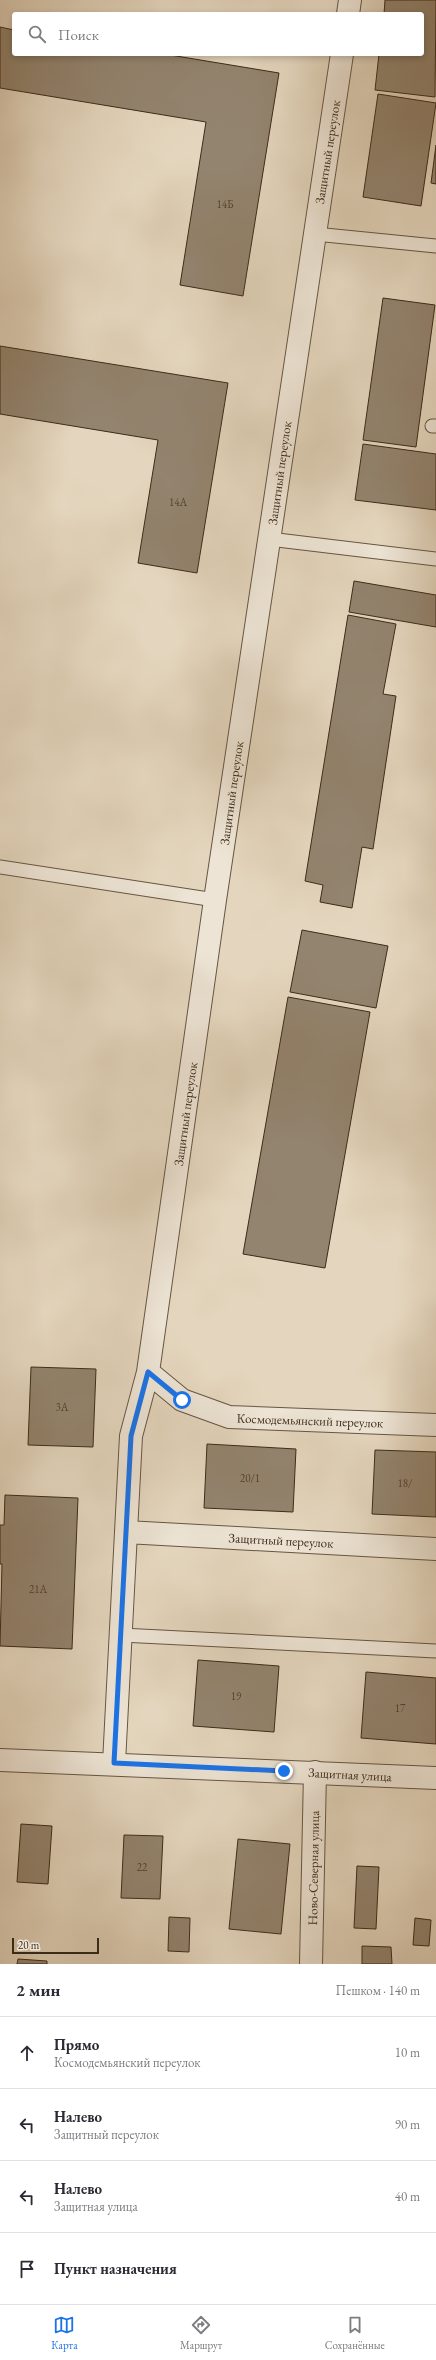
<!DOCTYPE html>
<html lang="ru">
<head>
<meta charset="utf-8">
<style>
  body { margin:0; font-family:"EB Garamond",serif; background:#f2f2f3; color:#2b2b33 }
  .scale { position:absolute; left:12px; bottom:10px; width:87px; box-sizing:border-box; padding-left:4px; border:2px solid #3c2b19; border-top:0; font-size:11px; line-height:14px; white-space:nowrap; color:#3c2b19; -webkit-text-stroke:3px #ede4d5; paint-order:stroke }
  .stop { position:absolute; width:12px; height:12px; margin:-9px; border:3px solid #1a73e8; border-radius:50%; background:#fff }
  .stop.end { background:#1a73e8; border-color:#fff; box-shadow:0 1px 4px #0008 }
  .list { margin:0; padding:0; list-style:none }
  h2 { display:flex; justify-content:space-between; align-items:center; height:52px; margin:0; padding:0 16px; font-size:17px }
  h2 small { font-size:13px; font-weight:400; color:#7c7c81 }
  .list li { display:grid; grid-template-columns:26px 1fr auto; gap:12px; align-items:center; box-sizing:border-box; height:72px; padding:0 16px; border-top:1px solid #e1e1e2 }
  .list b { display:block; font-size:15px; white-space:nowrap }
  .list p { margin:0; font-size:13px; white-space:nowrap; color:#7c7c81 }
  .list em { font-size:13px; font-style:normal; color:#7c7c81 }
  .icon { flex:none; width:22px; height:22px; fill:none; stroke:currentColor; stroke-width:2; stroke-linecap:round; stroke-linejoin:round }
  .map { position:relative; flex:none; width:436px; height:1964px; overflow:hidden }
  .search { position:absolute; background:#fff; box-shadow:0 2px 6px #0003; left:12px; right:12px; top:12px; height:44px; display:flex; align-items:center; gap:10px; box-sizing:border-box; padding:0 14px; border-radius:4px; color:#7c7c81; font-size:15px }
  .sheet { height:340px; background:#fff }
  nav { display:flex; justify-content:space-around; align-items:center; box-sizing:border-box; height:56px; border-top:1px solid #e1e1e2; background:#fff; font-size:11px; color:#7c7c81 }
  nav a { display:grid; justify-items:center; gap:2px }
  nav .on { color:#1a73e8 }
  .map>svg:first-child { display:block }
</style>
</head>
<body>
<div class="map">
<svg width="436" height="1964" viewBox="0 0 436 1964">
  <rect width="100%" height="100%" fill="#e4d6be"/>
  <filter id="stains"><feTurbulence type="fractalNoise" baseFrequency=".005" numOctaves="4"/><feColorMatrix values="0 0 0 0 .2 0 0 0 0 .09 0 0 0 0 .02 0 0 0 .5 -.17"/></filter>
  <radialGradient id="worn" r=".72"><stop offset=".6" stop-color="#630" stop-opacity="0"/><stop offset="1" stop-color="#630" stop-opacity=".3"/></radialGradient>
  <path fill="#93846f" stroke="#3c2b19" d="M385,0H436L435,97L375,90L379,54H422V14H384Z
    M0,27L14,30V54H164L279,73L243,296L180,285L206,122L0,88Z
    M378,94L436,103L421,206L363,197Z
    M436,145V184L431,183Z
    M383,298L435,305L416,447L363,440Z
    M0,346L228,383L197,573L138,563L158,440L0,414Z
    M363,444L436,454V510L355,500Z
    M354,581L436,595V627L349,612Z
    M348,615L396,624L383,694L396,696L373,849L362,847L352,908L320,902L323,885L305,881Z
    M302,930L388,946L376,1008L290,992Z
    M288,997L370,1012L325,1268L243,1254Z
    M31,1367L96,1369L93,1447L28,1445Z
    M207,1444L296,1449L293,1512L204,1508Z
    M375,1450L436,1452V1517L372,1514Z
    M5,1495L78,1498L72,1649L0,1646L2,1564H0V1525H4Z
    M198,1660L279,1666L274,1732L193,1726Z
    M366,1672L436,1678V1744L361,1738Z
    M21,1824L52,1826L48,1884L17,1882Z
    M124,1835L163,1836L160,1899L121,1898Z
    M238,1839L290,1844L281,1934L229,1929Z
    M357,1866L379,1867L376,1929L354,1928Z
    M169,1917L190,1918L189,1952L168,1951Z
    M415,1918L431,1920L429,1946L413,1945Z
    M362,1946L391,1947L392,1964H362Z
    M18,1959L47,1961V1964H17Z"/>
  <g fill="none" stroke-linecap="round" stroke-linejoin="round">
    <g stroke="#665642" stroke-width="15">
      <path id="service" d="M315,234L436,246
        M432,426H436
        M269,539L436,559
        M0,867L215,900
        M121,1635L436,1651"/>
    </g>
    <g stroke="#665642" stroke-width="24">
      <path id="minor" d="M348,14L350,0
        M148,1372L182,1400L229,1417L436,1425
        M126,1532L436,1549
        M114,1763L131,1436L148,1372L215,900L342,54
        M311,1964L315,1772"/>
    </g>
    <g stroke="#665642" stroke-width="24">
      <path id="tertiary" d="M0,1760L436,1778"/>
    </g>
    <use href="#service" stroke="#ede4d5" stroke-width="13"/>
    <use href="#minor" stroke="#ede4d5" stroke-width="22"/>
    <use href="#tertiary" stroke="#ede4d5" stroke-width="22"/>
  </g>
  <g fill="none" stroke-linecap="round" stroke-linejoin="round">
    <path stroke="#1a73e8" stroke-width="5" d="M182,1400L148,1372L131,1436L114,1763L284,1771"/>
  </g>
  <g text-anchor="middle" stroke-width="3" stroke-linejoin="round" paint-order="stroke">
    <g font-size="11" fill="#52412e">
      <text x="225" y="208">14Б</text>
      <text x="178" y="506">14А</text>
      <text x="62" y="1411">3А</text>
      <text x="250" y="1482">20/1</text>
      <text x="405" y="1487">18/</text>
      <text x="38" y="1593">21А</text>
      <text x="236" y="1700">19</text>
      <text x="400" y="1712">17</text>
      <text x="142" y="1871">22</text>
    </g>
    <g font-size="13" fill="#3c2b19" stroke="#ede4d5">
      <text transform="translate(327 152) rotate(-81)" y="5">Защитный переулок</text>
      <text transform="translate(279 473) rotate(-82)" y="5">Защитный переулок</text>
      <text transform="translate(231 793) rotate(-82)" y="5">Защитный переулок</text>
      <text transform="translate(185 1114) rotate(-82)" y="5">Защитный переулок</text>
      <text transform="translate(310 1420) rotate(2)" y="5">Космодемьянский переулок</text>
      <text transform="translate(281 1540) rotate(3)" y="5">Защитный переулок</text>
      <text transform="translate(350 1774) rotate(3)" y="5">Защитная улица</text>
      <text transform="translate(313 1868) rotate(-89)" y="5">Ново-Северная улица</text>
    </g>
  </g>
  <rect width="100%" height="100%" filter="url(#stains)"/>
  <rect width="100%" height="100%" fill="url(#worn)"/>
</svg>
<div class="scale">20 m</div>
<div class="stop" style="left:182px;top:1400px"></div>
<div class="stop end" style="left:284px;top:1771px"></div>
<div class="search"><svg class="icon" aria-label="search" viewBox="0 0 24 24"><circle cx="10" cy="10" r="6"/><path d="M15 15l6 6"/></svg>Поиск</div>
</div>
<section class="sheet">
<h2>2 мин<small>Пешком · 140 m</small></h2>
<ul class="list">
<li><svg class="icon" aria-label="ahead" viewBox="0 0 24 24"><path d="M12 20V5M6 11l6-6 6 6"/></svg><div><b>Прямо</b><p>Космодемьянский переулок</p></div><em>10 m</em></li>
<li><svg class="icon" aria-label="left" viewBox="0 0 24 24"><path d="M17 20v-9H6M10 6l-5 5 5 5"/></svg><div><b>Налево</b><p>Защитный переулок</p></div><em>90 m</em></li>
<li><svg class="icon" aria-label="left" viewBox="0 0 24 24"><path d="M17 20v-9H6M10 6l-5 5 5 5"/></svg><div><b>Налево</b><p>Защитная улица</p></div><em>40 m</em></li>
<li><svg class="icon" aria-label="arrive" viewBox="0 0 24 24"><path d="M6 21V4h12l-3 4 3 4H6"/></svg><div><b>Пункт назначения</b></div></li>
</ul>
</section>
<nav>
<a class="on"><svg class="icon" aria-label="map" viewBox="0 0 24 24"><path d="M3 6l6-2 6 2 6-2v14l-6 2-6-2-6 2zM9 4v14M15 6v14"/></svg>Карта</a>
<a><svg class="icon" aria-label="directions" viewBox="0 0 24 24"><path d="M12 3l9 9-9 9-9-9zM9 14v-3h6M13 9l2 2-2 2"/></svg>Маршрут</a>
<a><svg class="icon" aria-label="saved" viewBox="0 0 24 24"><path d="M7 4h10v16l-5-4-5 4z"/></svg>Сохранённые</a>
</nav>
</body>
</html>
